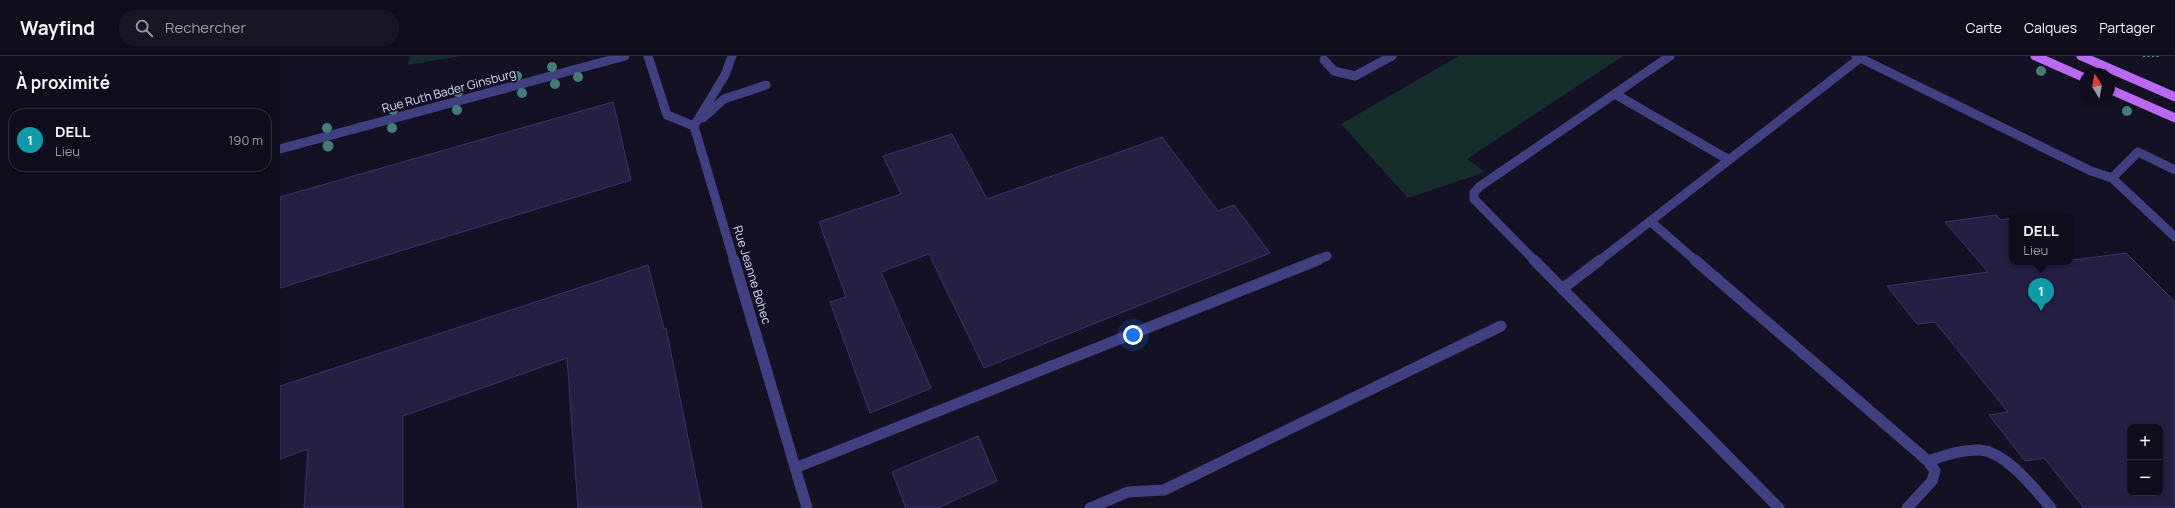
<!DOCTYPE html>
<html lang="fr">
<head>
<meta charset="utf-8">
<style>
  body { margin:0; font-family:Manrope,sans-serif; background:#181625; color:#f1f3f6 }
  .controls { position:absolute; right:12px; bottom:12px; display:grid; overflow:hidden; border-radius:8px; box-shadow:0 2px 6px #0003 }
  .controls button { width:36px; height:36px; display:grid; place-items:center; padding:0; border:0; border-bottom:1px solid #2f2d3b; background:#0f0d1c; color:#f1f3f6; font:20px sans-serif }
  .compass { position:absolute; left:1799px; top:12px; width:36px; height:36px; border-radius:50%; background:#0f0d1c; box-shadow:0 2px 6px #0003; rotate:349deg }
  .you { position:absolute; left:853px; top:279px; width:14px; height:14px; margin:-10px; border:3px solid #fff; border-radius:50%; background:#1a73e8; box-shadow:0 0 0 6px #1a73e833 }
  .badge { display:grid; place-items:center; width:26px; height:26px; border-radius:50%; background:#15ddeb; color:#fff; font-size:13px; font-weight:700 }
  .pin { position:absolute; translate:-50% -33px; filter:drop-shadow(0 1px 2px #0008) }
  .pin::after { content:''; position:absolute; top:21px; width:14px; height:12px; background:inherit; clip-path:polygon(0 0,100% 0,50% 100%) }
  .popup { position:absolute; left:1729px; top:157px; width:64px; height:52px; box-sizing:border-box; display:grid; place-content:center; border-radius:8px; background:#0f0d1c; filter:drop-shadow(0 1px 3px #0005); font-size:13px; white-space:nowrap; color:#9b9ca3 }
  .popup b { font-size:15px; color:#f1f3f6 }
  .popup::after { content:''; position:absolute; left:50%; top:100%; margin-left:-8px; border:8px solid transparent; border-top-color:#0f0d1c }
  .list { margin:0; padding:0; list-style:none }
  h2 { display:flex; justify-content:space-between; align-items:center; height:52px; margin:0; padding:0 16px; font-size:17px }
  h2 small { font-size:13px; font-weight:400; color:#9b9ca3 }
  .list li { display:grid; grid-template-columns:26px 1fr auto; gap:12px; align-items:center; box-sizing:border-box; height:64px; margin:0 8px 8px; padding:0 8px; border:1px solid #2f2d3b; border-radius:16px }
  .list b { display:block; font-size:15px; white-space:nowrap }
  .list p { margin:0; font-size:13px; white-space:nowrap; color:#9b9ca3 }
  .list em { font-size:13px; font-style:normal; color:#9b9ca3 }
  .icon { flex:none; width:22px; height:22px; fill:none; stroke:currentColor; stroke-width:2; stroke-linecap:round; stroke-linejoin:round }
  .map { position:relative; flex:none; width:1895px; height:452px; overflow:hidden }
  header { display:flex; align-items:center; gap:24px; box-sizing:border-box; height:56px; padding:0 20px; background:#0f0d1c; border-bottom:1px solid #2f2d3b }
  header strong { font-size:19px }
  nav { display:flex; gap:22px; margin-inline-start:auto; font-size:14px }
  .search { width:280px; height:36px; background:#181625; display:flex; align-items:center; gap:10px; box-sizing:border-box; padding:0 14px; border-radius:16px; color:#9b9ca3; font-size:15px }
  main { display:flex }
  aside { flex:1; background:#0f0d1c }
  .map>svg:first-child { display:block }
</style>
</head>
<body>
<header>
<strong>Wayfind</strong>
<div class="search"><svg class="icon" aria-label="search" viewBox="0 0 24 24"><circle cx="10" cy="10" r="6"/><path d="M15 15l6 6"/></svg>Rechercher</div>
<nav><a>Carte</a><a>Calques</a><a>Partager</a></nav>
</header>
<main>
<aside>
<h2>À proximité<small></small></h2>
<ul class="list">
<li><span class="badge" style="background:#0f9aa8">1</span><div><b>DELL</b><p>Lieu</p></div><em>190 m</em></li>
</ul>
</aside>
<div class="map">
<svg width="1895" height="452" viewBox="0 0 1895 452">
  <rect width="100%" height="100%" fill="#141125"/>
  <path fill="#152e2c" d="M131,0H181L127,9Z
    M1179,0H1343L1187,103L1205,116L1128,142L1061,68Z"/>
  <path fill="#251f44" stroke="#3c336e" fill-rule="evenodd" d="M333,46L351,124L0,232V141Z
    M672,78L707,143L882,81L938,155L954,149L990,197L704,312L649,198L601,216L651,332L590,357L550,246L566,241L539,166L621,138L603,100Z
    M1716,159L1721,164L1732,162V206H1790V200L1794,204L1846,197L1895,246V452H1804L1764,402L1745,405L1709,359L1728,356L1655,266L1637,268L1607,230L1708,216L1665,166ZM1850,371H1880V437H1850Z
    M368,209L384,273L386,272L422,452H298L287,302L123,360V452H24L28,393L0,403V330Z
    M698,380L717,425L658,452H626L612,416Z"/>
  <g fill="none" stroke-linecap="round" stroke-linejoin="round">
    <path stroke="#3aaea2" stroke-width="2" stroke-dasharray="2 2.5" stroke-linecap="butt" d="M1863,0H1879"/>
    <path stroke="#404080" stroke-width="9" d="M368,0L387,59L414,70
      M452,0L445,19L414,70L454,205
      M1576,0L1811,115L1832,122
      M1044,4L1054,15L1075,20L1112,0
      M1335,38L1449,104
      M423,62L444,43L486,29
      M1895,114L1858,96L1832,122L1895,181
      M1370,165L1416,205
      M1035,205L1047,200
      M1255,205L1194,143V137L1199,131L1390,0
      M1319,205L1580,2"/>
    <path stroke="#404080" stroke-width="11" d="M454,204L527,452
      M1254,204L1499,452
      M1415,204L1648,405L1655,415L1652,425L1627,452
      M1282,233L1320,204
      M1648,405C1664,400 1683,393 1700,394C1726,396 1755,433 1771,452
      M515,412L1038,204
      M810,452L848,436L884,434L1221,270"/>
    <path stroke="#404080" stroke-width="9" d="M0,93L345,0"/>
    <path stroke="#ba69f2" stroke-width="9" d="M1755,0L1805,22
      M1801,0L1895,41
      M1829,33L1895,62"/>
  </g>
  <g fill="#437d75">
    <circle cx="272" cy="11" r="5"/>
    <circle cx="1761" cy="15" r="5"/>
    <circle cx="237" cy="20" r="5"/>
    <circle cx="298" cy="21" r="5"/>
    <circle cx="275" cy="28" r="5"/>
    <circle cx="178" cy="36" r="5"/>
    <circle cx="242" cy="37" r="5"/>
    <circle cx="113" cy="54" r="5"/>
    <circle cx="177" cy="54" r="5"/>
    <circle cx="1847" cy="55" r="5"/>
    <circle cx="47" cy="72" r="5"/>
    <circle cx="112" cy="72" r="5"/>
    <circle cx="48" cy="90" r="5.5"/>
  </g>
  <g text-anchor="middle" stroke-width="3.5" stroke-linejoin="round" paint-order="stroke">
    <g font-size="12" fill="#dbd8fc" stroke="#141125">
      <text transform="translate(169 35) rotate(-15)" y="4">Rue Ruth Bader Ginsburg</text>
      <text transform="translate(472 219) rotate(73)" y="4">Rue Jeanne Bohec</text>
    </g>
  </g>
</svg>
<div class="controls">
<button>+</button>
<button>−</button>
</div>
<svg class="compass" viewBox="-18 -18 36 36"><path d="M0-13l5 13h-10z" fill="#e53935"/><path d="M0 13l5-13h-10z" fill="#9b9ca3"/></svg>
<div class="you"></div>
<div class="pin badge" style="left:1761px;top:255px;background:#0f9aa8">1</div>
<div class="popup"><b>DELL</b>Lieu</div>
</div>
</main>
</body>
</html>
